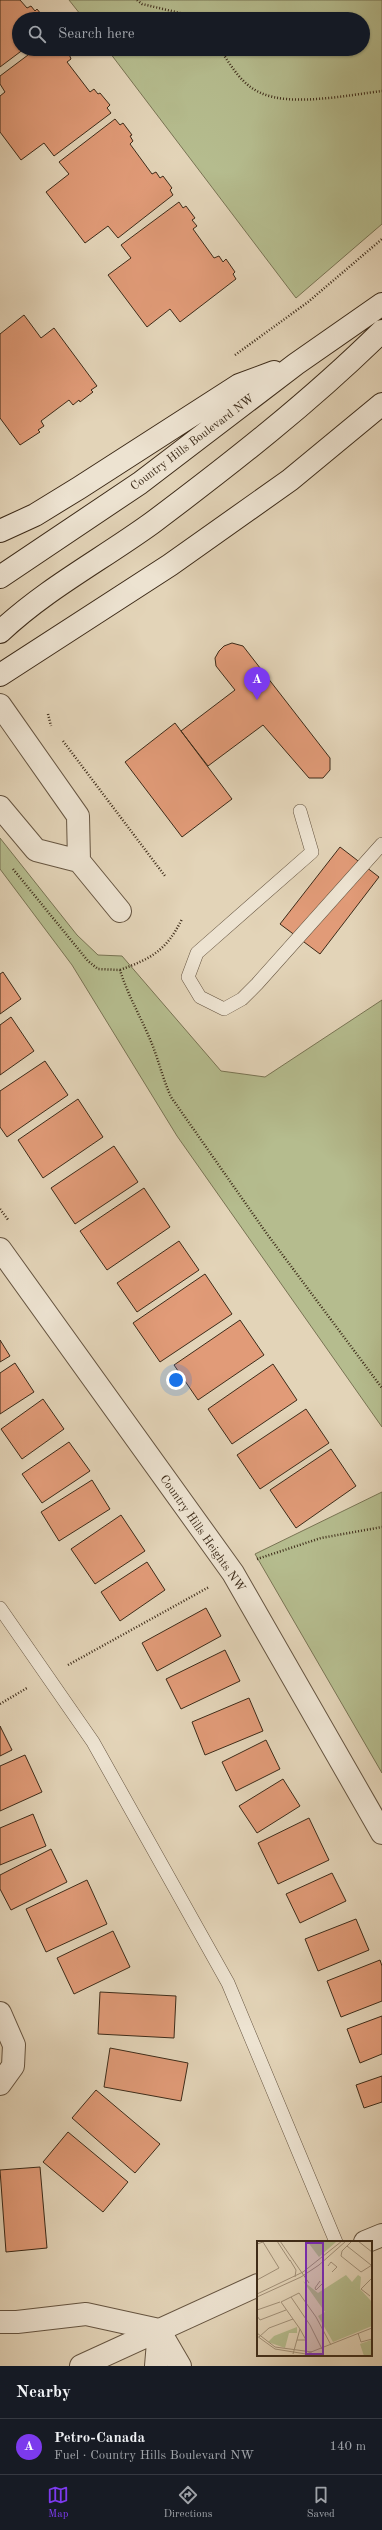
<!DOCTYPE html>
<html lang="en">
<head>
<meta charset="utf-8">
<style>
  body { margin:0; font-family:"Old Standard TT",serif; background:#20242c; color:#f1f3f6 }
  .you { position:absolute; left:176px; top:1380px; width:14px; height:14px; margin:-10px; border:3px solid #fff; border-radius:50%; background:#1a73e8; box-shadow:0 0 0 6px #1a73e833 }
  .badge { display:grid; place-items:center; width:26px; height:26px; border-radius:50%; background:#7c3aed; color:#fff; font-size:13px; font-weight:700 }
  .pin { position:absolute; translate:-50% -33px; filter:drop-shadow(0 1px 2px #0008) }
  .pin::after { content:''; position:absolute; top:21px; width:14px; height:12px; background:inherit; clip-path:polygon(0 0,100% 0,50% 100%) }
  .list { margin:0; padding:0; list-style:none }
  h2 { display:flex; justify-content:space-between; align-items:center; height:52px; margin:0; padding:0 16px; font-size:17px }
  h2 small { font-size:13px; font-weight:400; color:#9ea1a6 }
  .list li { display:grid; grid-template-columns:26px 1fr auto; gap:12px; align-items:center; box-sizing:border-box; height:56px; padding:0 16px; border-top:1px solid #363941 }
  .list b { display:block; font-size:15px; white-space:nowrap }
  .list p { margin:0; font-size:13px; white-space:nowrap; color:#9ea1a6 }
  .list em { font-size:13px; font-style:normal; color:#9ea1a6 }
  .icon { flex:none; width:22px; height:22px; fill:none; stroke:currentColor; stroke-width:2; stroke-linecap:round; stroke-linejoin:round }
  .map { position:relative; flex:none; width:382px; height:2366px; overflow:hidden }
  .search { position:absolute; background:#171b24; box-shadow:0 1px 3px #0004; left:12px; right:12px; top:12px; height:44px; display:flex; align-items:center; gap:10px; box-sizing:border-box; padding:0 14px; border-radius:22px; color:#9ea1a6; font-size:15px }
  .sheet { height:108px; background:#171b24 }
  nav { display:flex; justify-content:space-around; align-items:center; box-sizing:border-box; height:56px; border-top:1px solid #363941; background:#171b24; font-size:11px; color:#9ea1a6 }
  nav a { display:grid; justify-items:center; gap:2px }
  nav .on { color:#7c3aed }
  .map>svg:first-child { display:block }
</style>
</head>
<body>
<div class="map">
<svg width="382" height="2366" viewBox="0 0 382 2366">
  <rect width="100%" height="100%" fill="#e3d4b8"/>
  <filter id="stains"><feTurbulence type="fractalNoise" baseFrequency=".005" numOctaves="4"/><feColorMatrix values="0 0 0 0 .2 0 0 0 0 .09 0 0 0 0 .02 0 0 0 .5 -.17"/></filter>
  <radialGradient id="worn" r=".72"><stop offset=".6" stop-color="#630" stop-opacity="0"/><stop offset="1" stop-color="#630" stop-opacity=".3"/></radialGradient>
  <path fill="#b5bc8e" stroke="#797454" d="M69,0H382V224L296,298L107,49H363V19H84Z
    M0,838L77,935L98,955L122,956L221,1071L265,1077L382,1000V1427L177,1136L72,965L0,869Z
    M382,1492V1773L255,1554Z"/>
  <path fill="#e19b78" stroke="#3d2b19" d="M0,0H20L27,8L31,6L35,11L37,9L45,19H19V49H24L0,67Z
    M36,49H67L71,59L67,62L90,92L94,89L98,94L100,93L110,105L107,108L111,113L54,156L44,143L21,160L0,132V96L5,92L0,84V76Z
    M115,119L120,125L123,123L132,135L130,136L133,141L130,144L152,174L156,172L160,178L163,176L172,188L170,190L173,195L118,238L108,226L85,243L46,192L69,174L59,162Z
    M179,202L183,208L186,206L195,218L192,220L197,226L193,229L214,258L219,256L223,262L226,259L235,272L233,274L236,279L180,322L170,309L147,327L108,275L131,258L121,245Z
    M24,315L41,338L54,328L97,386L91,390L93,392L80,402L79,400L73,405L69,400L41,421L44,426L38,430L40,432L20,445L0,418V334Z
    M232,643L243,646L330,758V770L323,778H309L263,725L208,766L181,731L235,690L216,666L215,658L219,651L224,646Z
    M175,723L232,799L182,837L125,762Z
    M340,847L379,877L320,954L280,924Z
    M3,972L21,999L0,1014V974Z
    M11,1017L34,1051L0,1075V1025Z
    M45,1061L68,1095L7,1137L0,1127V1091Z
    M78,1099L103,1137L43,1178L18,1140Z
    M114,1146L138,1182L75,1224L51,1188Z
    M144,1188L170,1227L107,1270L80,1231Z
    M179,1241L199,1270L137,1312L117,1283Z
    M205,1274L232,1314L160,1362L133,1323Z
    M240,1320L264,1355L198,1400L174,1365Z
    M0,1340L10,1356L0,1362Z
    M15,1363L34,1392L0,1414V1373Z
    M273,1364L297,1400L232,1444L208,1409Z
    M43,1399L64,1429L22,1459L1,1429Z
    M306,1409L329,1443L260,1489L237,1455Z
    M69,1442L90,1471L42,1503L22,1474Z
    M331,1449L356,1486L296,1528L270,1490Z
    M92,1480L110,1509L59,1541L41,1512Z
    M121,1515L145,1551L95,1584L71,1549Z
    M147,1562L165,1590L120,1621L101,1592Z
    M206,1608L221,1636L157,1671L142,1643Z
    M225,1650L240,1681L181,1709L166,1679Z
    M249,1698L263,1731L205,1755L192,1722Z
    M0,1726L12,1750L0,1756Z
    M266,1740L280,1769L236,1791L222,1762Z
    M25,1755L42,1792L0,1811V1766Z
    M283,1779L300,1806L257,1833L239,1806Z
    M33,1814L46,1846L0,1865V1828Z
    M309,1818L329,1860L278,1884L258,1843Z
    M51,1849L67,1882L11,1910L0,1889V1875Z
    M332,1873L346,1901L300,1923L286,1894Z
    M87,1880L107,1924L46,1952L26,1909Z
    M356,1919L369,1950L318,1971L305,1939Z
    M113,1931L130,1967L74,1994L57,1958Z
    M380,1960L382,1966V2001L341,2017L327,1981Z
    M100,1992L176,1996L174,2038L98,2034Z
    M382,2016V2054L360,2063L347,2029Z
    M110,2048L188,2063L181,2101L104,2087Z
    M382,2076V2102L364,2108L356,2085Z
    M96,2090L160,2144L135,2173L72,2118Z
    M68,2132L128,2182L103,2212L43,2162Z
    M40,2167L47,2248L6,2252L0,2170Z"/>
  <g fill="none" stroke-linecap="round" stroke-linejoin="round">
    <g stroke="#665541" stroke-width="14">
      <path id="service" d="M300,811L312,852L197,953L188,977L200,997L224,1009L242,999L257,984L382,844
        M0,1608L93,1742L228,1983L336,2242"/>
    </g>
    <g stroke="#665541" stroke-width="24">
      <path id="minor" d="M0,705L78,816L79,861
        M0,807L36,850L79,861L120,911
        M0,1249L233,1573L382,1833
        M0,2013L14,2045L13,2066L0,2084"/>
    </g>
    <g stroke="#665541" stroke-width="24">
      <path id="tertiary" d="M365,2242L382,2235
        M0,2322H17L86,2314L159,2330
        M159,2330L180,2366
        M81,2366L258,2285
        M156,2366L159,2330"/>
    </g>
    <g stroke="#3d2b19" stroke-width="24">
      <path id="secondary" d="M0,531L35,515L79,488L239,385L274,372
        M0,577L140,483L296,364L382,304
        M0,632C47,588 101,560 152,523C232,463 311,401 382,331
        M0,675L170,565L290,480L382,404"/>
    </g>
    <path stroke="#3d2b19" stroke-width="2.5" stroke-dasharray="1 2" stroke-linecap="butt" d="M137,0L142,4L180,13L187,19
      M220,49C231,66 242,85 261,93C291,107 349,95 382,91
      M235,355L308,302L382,239
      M48,714L51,726
      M63,741L165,876
      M13,869L88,961L98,969L120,970C128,996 142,1019 152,1044C159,1062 163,1079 171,1097L267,1234L382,1388
      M120,970C152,958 166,951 182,919
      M0,1209L9,1221
      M257,1559L321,1538L382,1527
      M68,1665L209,1587
      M0,1704L27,1688"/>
    <use href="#service" stroke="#ede3d1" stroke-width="13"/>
    <use href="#minor" stroke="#ede3d1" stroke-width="22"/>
    <use href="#tertiary" stroke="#ede3d1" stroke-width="22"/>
    <use href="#secondary" stroke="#ede3d1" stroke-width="22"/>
  </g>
  <g text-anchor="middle" stroke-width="3.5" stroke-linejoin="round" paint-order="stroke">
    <g font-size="12" fill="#3d2b19" stroke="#ede3d1">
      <text transform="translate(192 442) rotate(-37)" y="4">Country Hills Boulevard NW</text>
      <text transform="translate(203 1533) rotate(55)" y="4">Country Hills Heights NW</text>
    </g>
  </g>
  <g transform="translate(257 2241)">
    <rect width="115" height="115" fill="#e3d4b8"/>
    <path d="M50,0H79V1L62,16ZM89,34L95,41L101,34L104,36L103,48L115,61V85L76,101L61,75L68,71L46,40L61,52ZM40,86V92H32L28,107L11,101L17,95ZM114,99L115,115H107L103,103Z" fill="#b5bc8e"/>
    <path fill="none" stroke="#a19078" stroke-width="1" d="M20,0L33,20M23,0L52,42M95,0L85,10L84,15L104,31L115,24M101,0L115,11M0,3L6,1L22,27L0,39M90,5L114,24M33,19L39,29L38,36M71,25L74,21L80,26L75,31M63,40L58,47L59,49L67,41M0,53L46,31L85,0M113,55L104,48L115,37M0,56L44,36L62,24L89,0M34,56L53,84L65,108M0,69L23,61M0,75L3,79L29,69M0,92L18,106L55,111M101,92L104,101L115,98M0,95L18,108L49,113L115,87M2,96L12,87L36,78M40,99H49L43,88M36,113L43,88L24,61L42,52L59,76L74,104"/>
    <path fill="#7b2cbf" fill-opacity="0.15" stroke="#7b2cbf" stroke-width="2" d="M49,2H66V113H49Z"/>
    <rect width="115" height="115" fill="none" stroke="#3d2b19" stroke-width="2"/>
  </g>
  <rect width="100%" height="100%" filter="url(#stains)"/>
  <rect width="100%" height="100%" fill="url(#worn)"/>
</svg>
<div class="you"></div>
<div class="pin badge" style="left:257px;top:700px">A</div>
<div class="search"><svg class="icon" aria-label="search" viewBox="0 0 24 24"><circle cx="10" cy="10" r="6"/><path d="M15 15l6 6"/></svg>Search here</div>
</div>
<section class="sheet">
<h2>Nearby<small></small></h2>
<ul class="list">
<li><span class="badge">A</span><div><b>Petro-Canada</b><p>Fuel · Country Hills Boulevard NW</p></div><em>140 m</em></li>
</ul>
</section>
<nav>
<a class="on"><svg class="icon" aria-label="map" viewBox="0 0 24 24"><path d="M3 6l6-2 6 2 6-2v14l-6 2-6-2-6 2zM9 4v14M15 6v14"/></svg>Map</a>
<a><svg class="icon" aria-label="directions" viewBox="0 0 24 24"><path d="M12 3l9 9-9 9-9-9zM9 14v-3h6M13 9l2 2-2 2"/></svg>Directions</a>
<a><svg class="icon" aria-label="saved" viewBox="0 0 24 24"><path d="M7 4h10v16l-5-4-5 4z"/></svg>Saved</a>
</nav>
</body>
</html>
